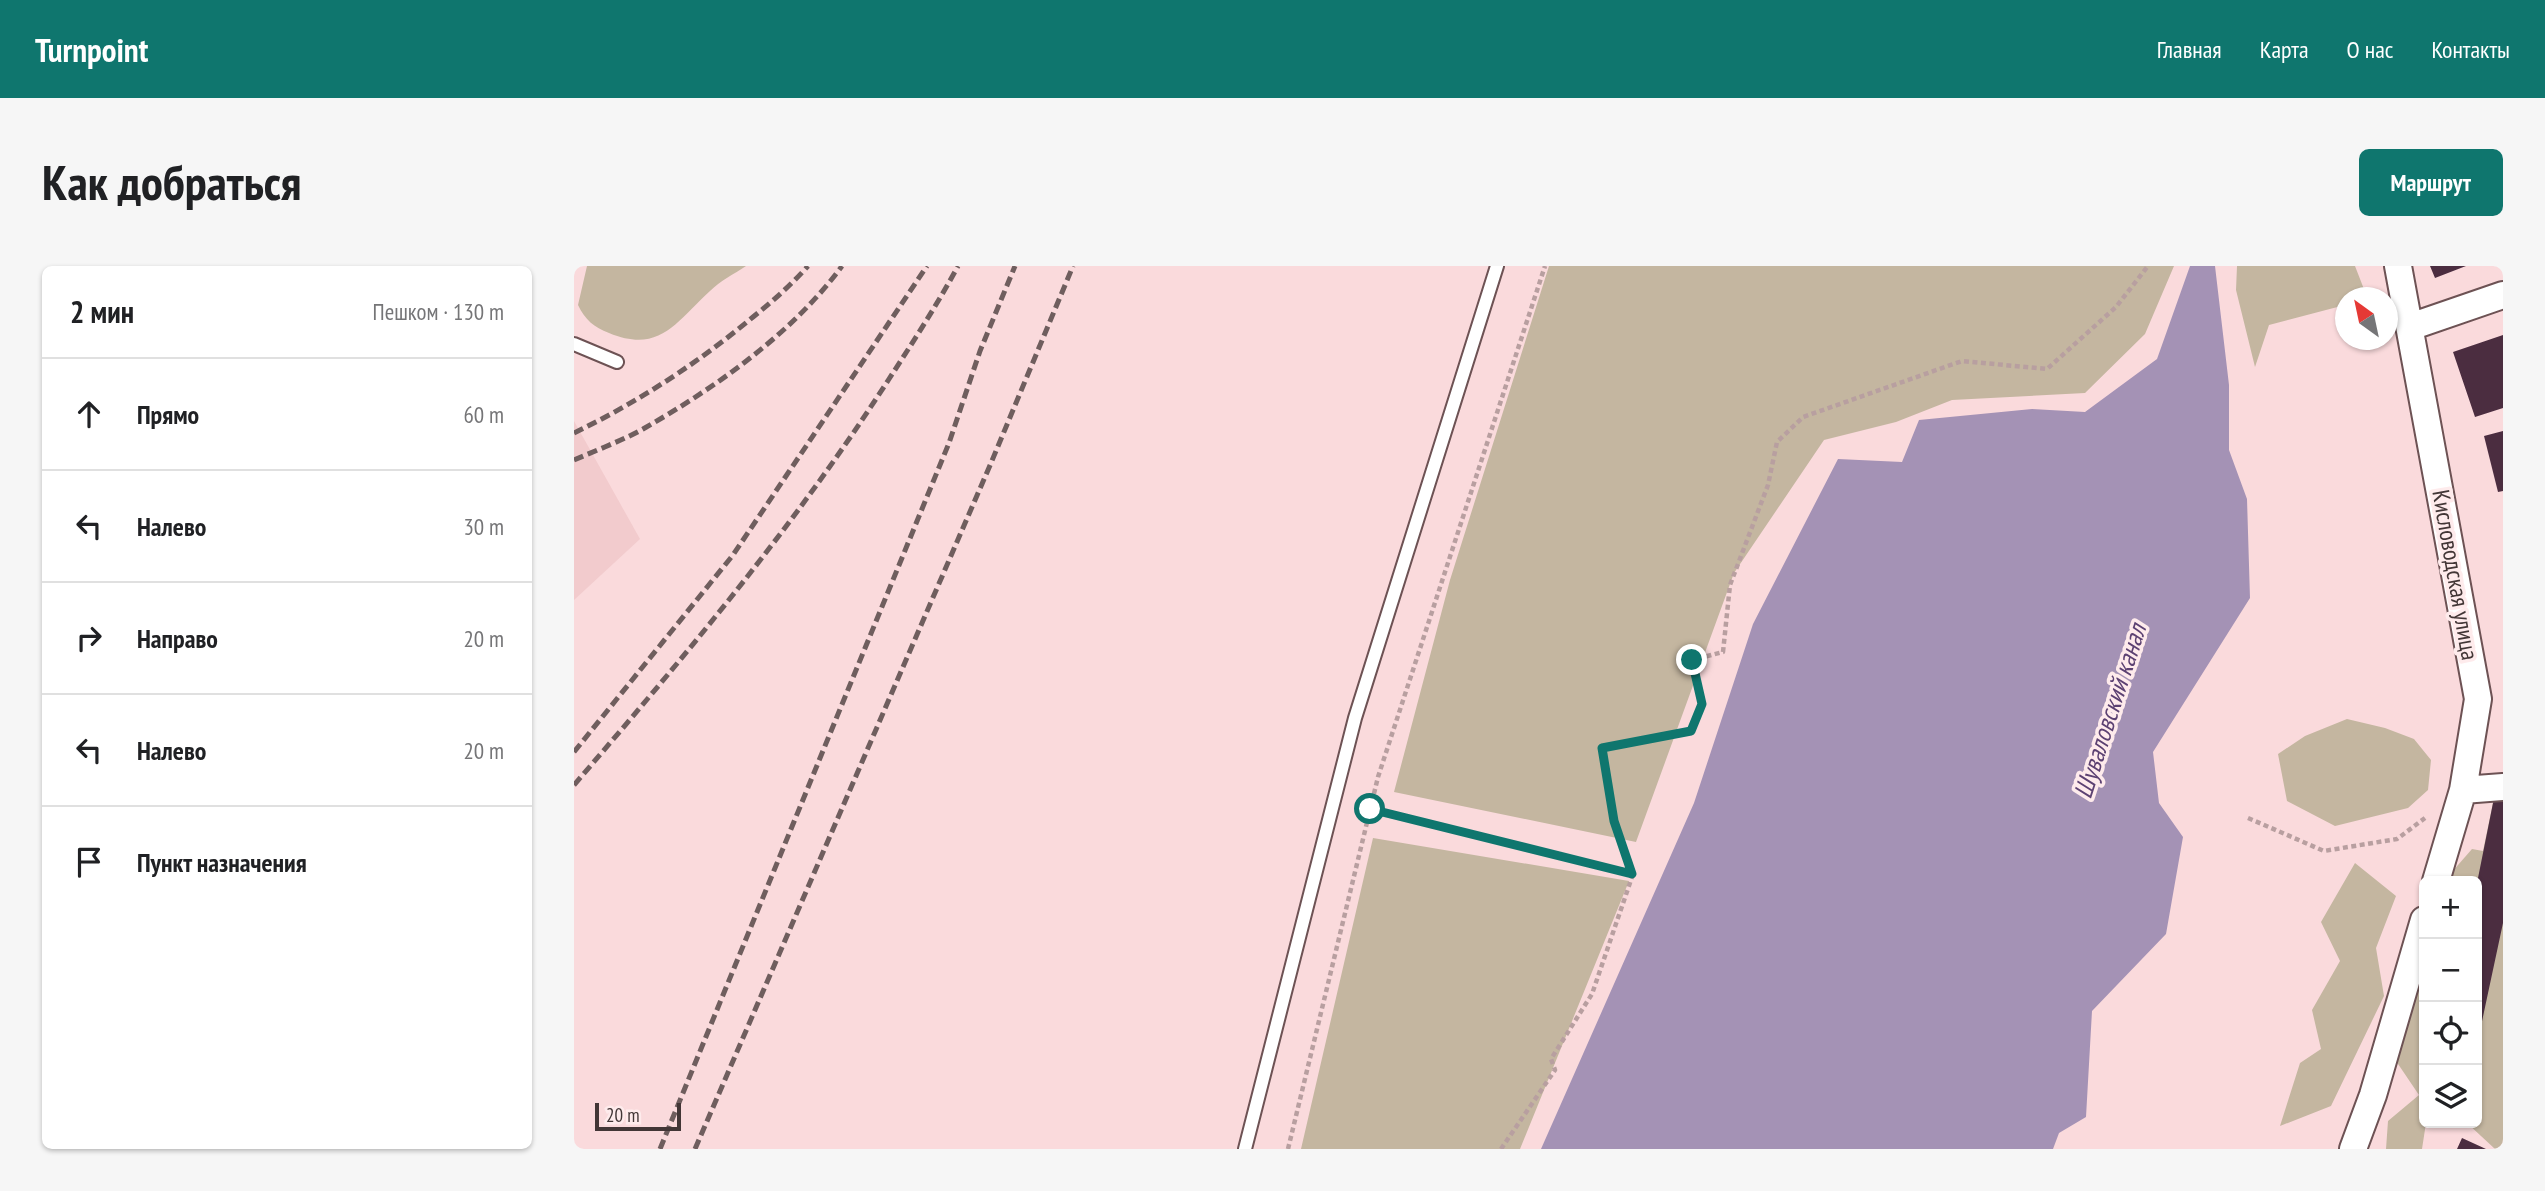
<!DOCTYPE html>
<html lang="ru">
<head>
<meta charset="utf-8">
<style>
  body { margin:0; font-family:"PT Sans Narrow",sans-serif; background:#f6f6f6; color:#202124 }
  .controls { position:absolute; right:21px; bottom:21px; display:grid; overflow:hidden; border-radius:10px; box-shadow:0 2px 5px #0004 }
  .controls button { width:63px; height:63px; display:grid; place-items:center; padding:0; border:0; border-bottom:2px solid #e0e0e0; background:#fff; color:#202124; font:35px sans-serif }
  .compass { position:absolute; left:1761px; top:21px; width:63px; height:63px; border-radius:50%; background:#fff; box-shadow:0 2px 5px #0004; rotate:327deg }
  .scale { position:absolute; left:21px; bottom:18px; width:86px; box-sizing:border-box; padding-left:7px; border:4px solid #423636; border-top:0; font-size:19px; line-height:24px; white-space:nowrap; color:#423636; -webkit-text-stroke:5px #feebec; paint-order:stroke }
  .stop { position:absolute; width:21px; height:21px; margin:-16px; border:5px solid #0f766e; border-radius:50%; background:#fff }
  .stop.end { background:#0f766e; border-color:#fff; box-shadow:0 2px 7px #0008 }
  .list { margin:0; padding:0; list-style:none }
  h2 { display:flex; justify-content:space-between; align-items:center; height:91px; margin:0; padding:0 28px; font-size:30px }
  h2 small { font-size:23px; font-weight:400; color:#757577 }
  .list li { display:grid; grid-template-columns:46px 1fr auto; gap:21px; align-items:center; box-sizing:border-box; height:112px; padding:0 28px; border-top:2px solid #e0e0e0 }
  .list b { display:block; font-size:26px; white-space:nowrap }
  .list em { font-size:23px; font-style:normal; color:#757577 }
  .icon { flex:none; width:38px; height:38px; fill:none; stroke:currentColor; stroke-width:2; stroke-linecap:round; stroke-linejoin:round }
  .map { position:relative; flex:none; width:1929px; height:883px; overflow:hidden; border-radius:10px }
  header { display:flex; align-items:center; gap:42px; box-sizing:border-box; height:98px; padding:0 35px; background:#0f766e; color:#fff }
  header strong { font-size:33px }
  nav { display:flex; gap:38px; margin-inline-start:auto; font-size:24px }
  .intro { display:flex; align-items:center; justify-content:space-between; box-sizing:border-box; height:168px; padding:0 42px }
  h1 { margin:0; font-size:49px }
  .button { padding:18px 32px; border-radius:10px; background:#0f766e; color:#fff; font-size:24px; font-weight:700 }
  main { display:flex; gap:42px; padding:0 42px }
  aside { flex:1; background:#fff; border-radius:10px; box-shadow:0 2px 5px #0004 }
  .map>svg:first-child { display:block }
</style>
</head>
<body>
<header>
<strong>Turnpoint</strong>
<nav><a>Главная</a><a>Карта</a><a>О нас</a><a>Контакты</a></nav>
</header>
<div class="intro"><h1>Как добраться</h1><a class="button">Маршрут</a></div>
<main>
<aside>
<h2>2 мин<small>Пешком · 130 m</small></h2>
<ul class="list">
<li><svg class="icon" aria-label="ahead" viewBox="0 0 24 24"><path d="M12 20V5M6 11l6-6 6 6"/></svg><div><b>Прямо</b></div><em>60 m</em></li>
<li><svg class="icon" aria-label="left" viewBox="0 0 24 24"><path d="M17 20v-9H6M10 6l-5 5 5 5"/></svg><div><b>Налево</b></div><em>30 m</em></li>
<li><svg class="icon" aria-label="right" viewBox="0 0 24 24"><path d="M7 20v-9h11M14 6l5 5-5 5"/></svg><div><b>Направо</b></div><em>20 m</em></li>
<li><svg class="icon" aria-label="left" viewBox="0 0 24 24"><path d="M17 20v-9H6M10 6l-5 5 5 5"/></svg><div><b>Налево</b></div><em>20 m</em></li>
<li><svg class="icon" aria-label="arrive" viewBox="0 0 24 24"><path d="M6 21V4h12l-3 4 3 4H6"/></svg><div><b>Пункт назначения</b></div></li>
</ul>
</aside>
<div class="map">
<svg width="1929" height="883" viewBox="0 0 1929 883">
  <rect width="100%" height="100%" fill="#fadadc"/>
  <path fill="#f2cbcd" d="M0,155L66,273L0,334Z"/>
  <path fill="#c4b6a0" d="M13,0H172C160,8 146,15 136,25C102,56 86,88 35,67C20,61 11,54 4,39Z
    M975,0H1600L1571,68L1511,127L1378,134L1322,156L1250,174L1160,307L1062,576L820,526L876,314Z
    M1663,0H1781L1793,31L1772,32L1771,39L1695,59L1681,101L1662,24Z
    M1773,453L1811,462L1840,473L1857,494L1854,524L1834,542L1761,560L1713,535L1704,488L1731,470Z
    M1920,532L1929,533V883H1921L1893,857H1903V615H1870L1898,583L1909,585Z
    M799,572L1055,615L946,883H727Z
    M1781,597L1822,630L1802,682L1810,730L1757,840L1706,860L1726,797L1747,783L1738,744L1766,695L1747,656Z
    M1850,708L1852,857L1848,883H1812L1814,855L1845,829L1822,795L1845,711Z"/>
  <path fill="#a492b5" d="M1616,0H1641L1655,119V184L1673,233L1676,332L1579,486L1585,537L1609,571L1592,668L1518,745L1512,851L1485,867L1479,883H967L1120,537L1179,358L1264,193L1328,196L1345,154L1458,143L1511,146L1583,93Z"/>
  <path fill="#4b2d40" d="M1856,0H1892L1861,12Z
    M1929,69V142L1901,151L1879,86Z
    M1929,165V225L1924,226L1910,170Z
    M1920,532L1929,533V657L1904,774L1903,617Z
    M1888,872L1912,883H1883Z"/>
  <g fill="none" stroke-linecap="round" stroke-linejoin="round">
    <g stroke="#6d5254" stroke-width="16">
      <path id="service" d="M0,78L43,96
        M671,883L781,452L923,0"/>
    </g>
    <g stroke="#6d5254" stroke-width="30">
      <path id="minor" d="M1824,0L1904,433L1889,524L1862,615
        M1836,61L1929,29
        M1889,524L1929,521
        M1779,883L1799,829L1850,654"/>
    </g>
    <path stroke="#b89fa0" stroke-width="4.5" stroke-dasharray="5 3.5" stroke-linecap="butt" d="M796,543L1057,608
      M1674,552L1750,585L1823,573L1851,552
      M714,883L804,511L971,0
      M927,883L981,804L977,793L1018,728L1058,611L1040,555L1028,482L1117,465L1128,438L1118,394L1149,386L1156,319L1194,219L1203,176L1229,151L1388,95L1473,103L1542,41L1574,0"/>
    <use href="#service" stroke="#fff" stroke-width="12"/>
    <use href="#minor" stroke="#fff" stroke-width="26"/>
    <path stroke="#6f5e5e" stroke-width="5" stroke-dasharray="10 5" stroke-linecap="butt" d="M0,167C64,136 124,97 179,51C199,35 217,19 234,0
      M0,194C23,184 47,175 69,163C141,122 219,67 268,0
      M0,486L159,289L353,0
      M0,519C112,389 222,258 315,113C339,76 363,39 384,0
      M86,883L375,177L406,85L441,0
      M121,883L417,197L499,0"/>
  </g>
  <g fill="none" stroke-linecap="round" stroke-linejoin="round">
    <path stroke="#0f766e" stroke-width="9" d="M796,543L1058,608L1040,555L1028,482L1117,465L1128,438L1118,394"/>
  </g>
  <g text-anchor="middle" stroke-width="7" stroke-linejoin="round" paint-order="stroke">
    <g font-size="24" fill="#423636" stroke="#feebec">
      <text transform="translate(1881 309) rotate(80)" y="8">Кисловодская улица</text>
    </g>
    <g font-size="26" font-style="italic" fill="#5c4172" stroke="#feebec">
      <text transform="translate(1536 445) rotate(-72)" y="9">Шуваловский канал</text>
    </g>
  </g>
</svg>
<div class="controls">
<button>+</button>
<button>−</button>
<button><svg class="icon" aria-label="locate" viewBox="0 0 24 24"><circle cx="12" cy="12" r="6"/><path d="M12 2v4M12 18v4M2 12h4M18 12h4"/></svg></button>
<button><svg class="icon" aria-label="layers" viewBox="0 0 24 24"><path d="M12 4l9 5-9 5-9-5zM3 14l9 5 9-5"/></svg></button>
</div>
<svg class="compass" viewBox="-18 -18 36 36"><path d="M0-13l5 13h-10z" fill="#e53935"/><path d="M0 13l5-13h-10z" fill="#757577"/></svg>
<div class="scale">20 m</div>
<div class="stop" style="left:796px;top:543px"></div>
<div class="stop end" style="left:1118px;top:394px"></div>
</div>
</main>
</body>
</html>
